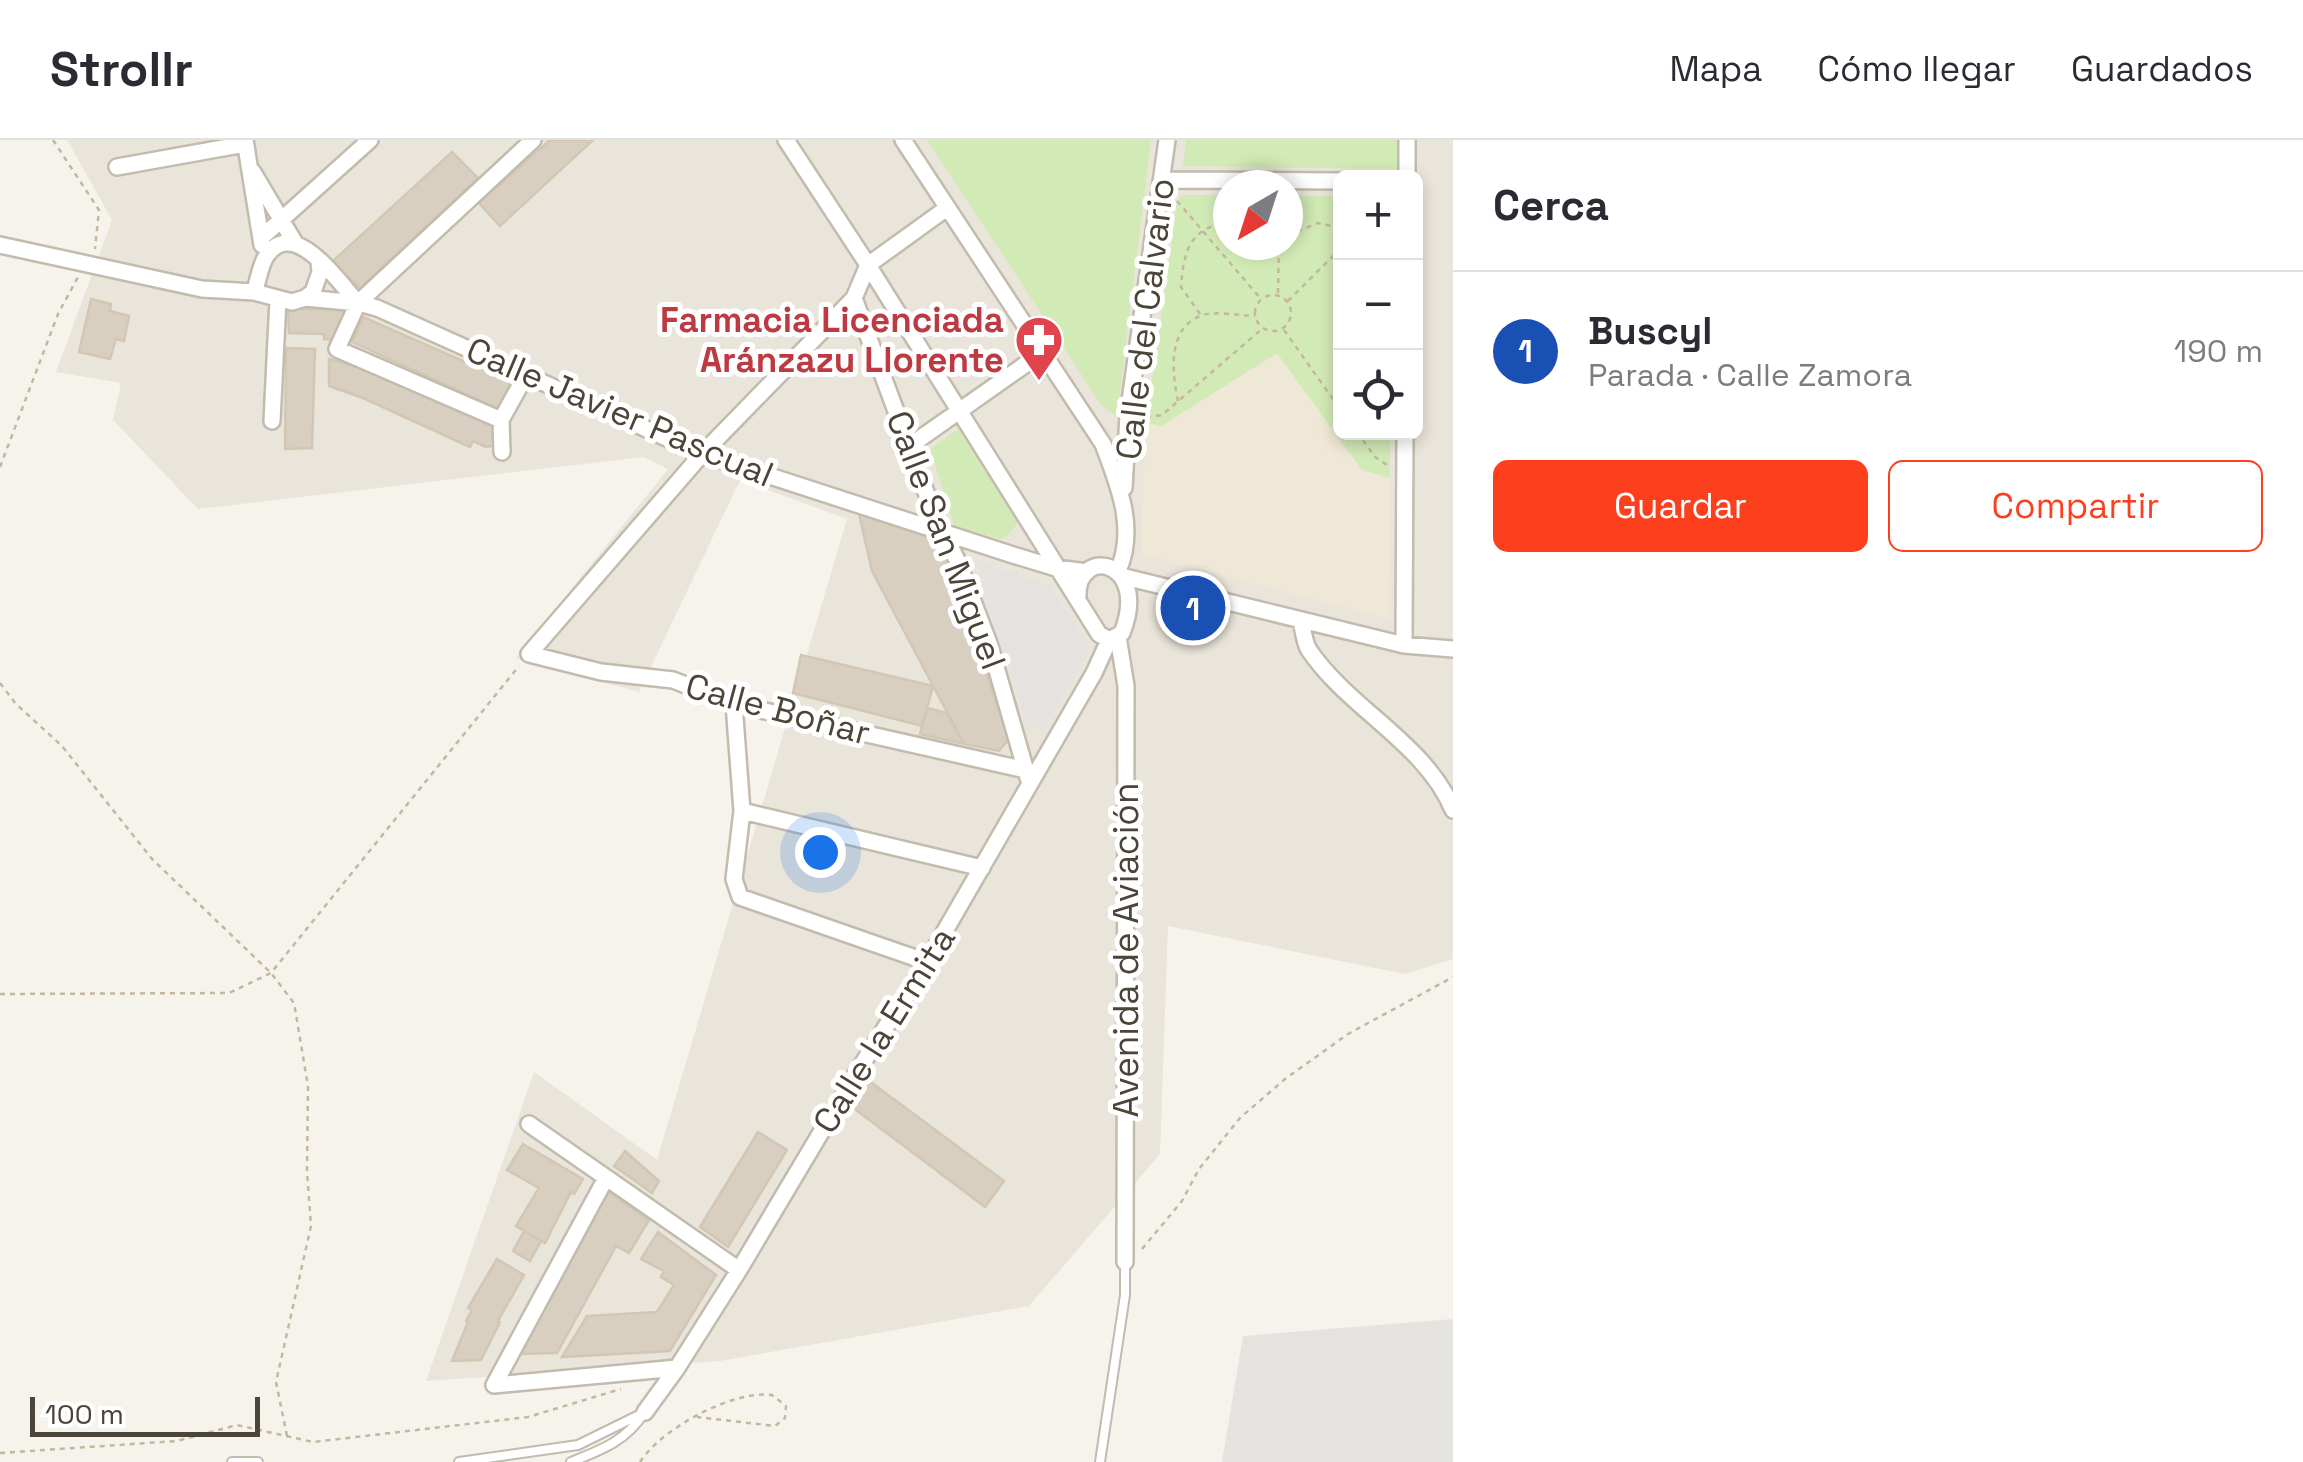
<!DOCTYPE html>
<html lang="es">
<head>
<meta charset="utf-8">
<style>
  body { margin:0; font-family:"Space Grotesk",sans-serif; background:#f2f2f3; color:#2b2b33 }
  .controls { position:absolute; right:30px; top:30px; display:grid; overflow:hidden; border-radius:15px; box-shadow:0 5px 15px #0003 }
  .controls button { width:90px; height:90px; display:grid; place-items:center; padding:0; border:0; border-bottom:2px solid #e1e1e2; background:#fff; color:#2b2b33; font:50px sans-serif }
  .compass { position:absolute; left:1213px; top:30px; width:90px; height:90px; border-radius:50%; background:#fff; box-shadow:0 5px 15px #0003; rotate:219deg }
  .scale { position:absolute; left:30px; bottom:25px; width:230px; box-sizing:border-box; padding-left:10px; border:5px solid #4b4439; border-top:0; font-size:28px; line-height:35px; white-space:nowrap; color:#4b4439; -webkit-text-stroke:8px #fff; paint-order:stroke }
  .you { position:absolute; left:820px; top:712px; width:35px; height:35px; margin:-25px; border:8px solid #fff; border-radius:50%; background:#1a73e8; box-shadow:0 0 0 15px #1a73e833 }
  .badge { display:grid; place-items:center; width:65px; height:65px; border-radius:50%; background:#fc3f1d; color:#fff; font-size:32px; font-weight:700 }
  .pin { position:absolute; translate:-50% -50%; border:5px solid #fff; box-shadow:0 2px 10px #0006 }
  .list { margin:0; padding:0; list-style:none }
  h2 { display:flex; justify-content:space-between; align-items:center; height:130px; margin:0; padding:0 40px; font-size:42px }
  h2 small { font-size:32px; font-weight:400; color:#7c7c81 }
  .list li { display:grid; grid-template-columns:65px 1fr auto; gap:30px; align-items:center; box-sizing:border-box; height:160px; padding:0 40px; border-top:2px solid #e1e1e2 }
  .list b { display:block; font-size:38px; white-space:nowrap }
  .list p { margin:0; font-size:32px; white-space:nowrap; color:#7c7c81 }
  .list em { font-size:32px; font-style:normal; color:#7c7c81 }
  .actions { display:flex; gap:20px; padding:30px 40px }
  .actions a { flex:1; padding:22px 0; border:2px solid #fc3f1d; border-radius:15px; text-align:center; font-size:35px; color:#fc3f1d }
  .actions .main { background:#fc3f1d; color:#fff }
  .icon { flex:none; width:55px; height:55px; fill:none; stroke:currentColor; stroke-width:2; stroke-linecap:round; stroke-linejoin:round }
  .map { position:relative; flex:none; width:1453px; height:1322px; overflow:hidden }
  header { display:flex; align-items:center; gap:60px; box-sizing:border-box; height:140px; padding:0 50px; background:#fff; border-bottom:2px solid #e1e1e2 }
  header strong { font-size:48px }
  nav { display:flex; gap:55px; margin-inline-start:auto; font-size:35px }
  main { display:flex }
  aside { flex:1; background:#fff }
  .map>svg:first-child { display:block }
</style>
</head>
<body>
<header>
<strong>Strollr</strong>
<nav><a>Mapa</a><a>Cómo llegar</a><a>Guardados</a></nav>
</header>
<main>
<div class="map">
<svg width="1453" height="1322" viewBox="0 0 1453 1322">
  <rect width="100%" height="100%" fill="#f6f3ec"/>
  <path fill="#eae5da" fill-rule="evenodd" d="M67,0H1453V819L1405,834L1168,786L1160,1014L1029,1166L720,1221L426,1241L534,932L657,1020L847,379L740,340L639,552L516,518L668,329L644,317L198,369L113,280L121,243L56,232L112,80ZM1340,38H1416V292H1340ZM1228,45H1288V105H1228Z"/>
  <path fill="#efe8d6" d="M1277,213L1362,330L1390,338L1389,479L1141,414L1146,283L1161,286Z"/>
  <path fill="#d2eab5" d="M927,0H1151L1117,277L1102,266Z
    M1186,0H1397V29L1183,26Z
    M1183,55H1228V105H1288V56H1340V292L1390,293V338L1362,330L1277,213L1161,286L1146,283L1177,61Z
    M961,287L1016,375L1017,384L1006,397L999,399L954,386L930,309Z"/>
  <path fill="#e5e3e0" d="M978,422L1050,446L1088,506L1087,516L1040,593L1036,580L1027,591L1018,553L978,443L985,441Z
    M1453,1179V1322H1222L1243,1196Z"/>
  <path fill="#d8cfc1" stroke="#d3c7b4" stroke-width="2.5" d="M550,0H593L500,86L479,63Z
    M452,12L478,38L360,148L332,122Z
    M91,159L111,164L110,171L129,176L124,201L116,199L110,219L79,212Z
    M288,169H342L345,174L334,200L324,199V194L289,193Z
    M363,177L511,242L498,269L352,202Z
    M286,208L315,209L312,308L285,309Z
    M329,219L368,229L496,287V305L486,307L473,301L470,307L363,258L329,246Z
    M859,374L931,396L944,407L1009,599L999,611L964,604L872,431Z
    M801,515L933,546L922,586L793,553Z
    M927,568L947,573L964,604L920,594Z
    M868,940L1004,1041L985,1067L852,967Z
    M758,992L787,1010L728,1107L700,1087Z
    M523,1004L583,1039L574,1054L571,1052L545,1103L516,1086L539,1048L507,1030Z
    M625,1011L659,1041L652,1053L614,1026Z
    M604,1049L649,1080L629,1113L616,1106L557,1213L520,1214Z
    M524,1091L541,1101L530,1121L513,1111Z
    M658,1092L716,1135L670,1211L562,1217L587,1176L657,1172L674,1145L661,1137L664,1131L641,1119Z
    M497,1119L524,1135L498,1181L500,1182L481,1220L452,1221L468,1182L466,1181L472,1170L468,1168Z"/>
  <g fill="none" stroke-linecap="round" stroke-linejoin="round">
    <g stroke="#c2bbae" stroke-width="12">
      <path id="lane" d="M232,1322H258
        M459,1322L578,1305L645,1272
        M571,1322C601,1310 626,1301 644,1273
        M1100,1322L1125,1155V1122"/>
    </g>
    <g stroke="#c2bbae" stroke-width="20">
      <path id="street" d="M245,0L262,105
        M786,0L868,125L1099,494L1109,500L1122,493C1151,419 1076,405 1078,457
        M903,0L1103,304C1118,344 1137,388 1118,431
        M117,27L245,4
        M253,32L295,103
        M1407,38V0
        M1163,40L1340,41
        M947,68L868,125L854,158L702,314L529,514L601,532L673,540L734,564L1026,630
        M261,98L370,0
        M0,105L202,149L254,152L292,162L305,158L313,152L320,132L319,122
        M254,152C259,140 260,124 267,115C295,76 339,143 358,163
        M305,158L358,163L377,168L702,314L1013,415L1056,428L1087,432
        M854,158L933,371L958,422L990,506L1028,638
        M501,280L337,209L358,163L533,0
        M272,281L278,159
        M908,307L1043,212
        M502,312L501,280L526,235
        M1124,348L1128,275L1167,0
        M1125,437L1404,505L1453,509
        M1301,480C1303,489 1304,502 1309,510C1349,569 1426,604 1453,670
        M1118,497L1126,546L1125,1122
        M1404,505L1405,292
        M734,564L742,671L734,739L740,757L927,822
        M742,671L982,728
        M529,984L739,1130
        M494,1245L606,1038
        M494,1245L677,1228
        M645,1272L677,1228L739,1130L854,937L927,822L1094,533L1109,500"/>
    </g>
    <path stroke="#c4b79f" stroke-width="2.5" stroke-dasharray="5 5" stroke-linecap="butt" d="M53,0L99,70L95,109
      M1177,61L1261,159
      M1288,95L1318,83L1340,88
      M1278,153L1279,105
      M1255 173a18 18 0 1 1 36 0a18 18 0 1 1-36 0Z
      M1288,161L1340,109
      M1200,174L1181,147C1184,112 1188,89 1228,82
      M1284,190L1340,269
      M1178,261C1172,234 1167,189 1200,176C1214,170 1240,176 1255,176
      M1146,277L1162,275L1263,188
      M1357,292L1375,317L1390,327
      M0,327L58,174L78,137
      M0,543L16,564L62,606L152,719L271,833L294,863L308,946L307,1032L311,1086L276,1242L287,1296
      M0,854L229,853L271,833L519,526
      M1142,1109L1182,1061L1199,1029L1240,978L1285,939L1348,894L1453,837
      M0,1313L177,1301L237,1285L313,1302L528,1277L621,1249
      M640,1322C661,1289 732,1250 772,1255L786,1266L785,1278L775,1286L697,1277"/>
    <use href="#lane" stroke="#fff" stroke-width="8"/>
    <use href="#street" stroke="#fff" stroke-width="15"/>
  </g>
  <defs>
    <g id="pharmacy-pin" transform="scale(2.5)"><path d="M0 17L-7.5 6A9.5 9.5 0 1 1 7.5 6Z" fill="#e0444e" stroke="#fff"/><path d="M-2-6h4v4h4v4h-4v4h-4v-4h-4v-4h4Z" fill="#fff"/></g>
  </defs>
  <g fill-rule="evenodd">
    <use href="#pharmacy-pin" x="1039" y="200"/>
  </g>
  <g text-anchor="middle" stroke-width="10" stroke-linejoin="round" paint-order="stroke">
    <g font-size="35" fill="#4b4439" stroke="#fff">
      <text transform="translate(1145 179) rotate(-83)" y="12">Calle del Calvario</text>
      <text transform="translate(620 272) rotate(23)" y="12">Calle Javier Pascual</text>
      <text transform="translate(946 400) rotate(69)" y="12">Calle San Miguel</text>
      <text transform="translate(778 569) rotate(15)" y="12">Calle Boñar</text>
      <text transform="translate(1126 810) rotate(-90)" y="12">Avenida de Aviación</text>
      <text transform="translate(884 890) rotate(-58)" y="12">Calle la Ermita</text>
    </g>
    <g font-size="35" font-weight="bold" fill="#be3a42" stroke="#fff" text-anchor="end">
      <text x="1004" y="192">Farmacia Licenciada<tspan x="1004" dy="40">Aránzazu Llorente</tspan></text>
    </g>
  </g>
</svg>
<div class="controls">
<button>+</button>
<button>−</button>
<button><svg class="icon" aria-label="locate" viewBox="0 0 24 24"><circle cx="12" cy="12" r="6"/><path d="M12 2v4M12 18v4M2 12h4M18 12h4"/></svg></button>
</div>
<svg class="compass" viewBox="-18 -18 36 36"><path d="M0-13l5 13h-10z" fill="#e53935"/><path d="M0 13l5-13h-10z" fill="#7c7c81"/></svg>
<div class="scale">100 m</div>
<div class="you"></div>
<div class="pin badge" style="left:1193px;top:468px;background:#1a4fb4">1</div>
</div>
<aside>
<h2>Cerca<small></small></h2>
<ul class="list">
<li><span class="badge" style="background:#1a4fb4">1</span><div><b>Buscyl</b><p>Parada · Calle Zamora</p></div><em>190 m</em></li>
</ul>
<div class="actions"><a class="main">Guardar</a><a>Compartir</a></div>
</aside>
</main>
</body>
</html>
